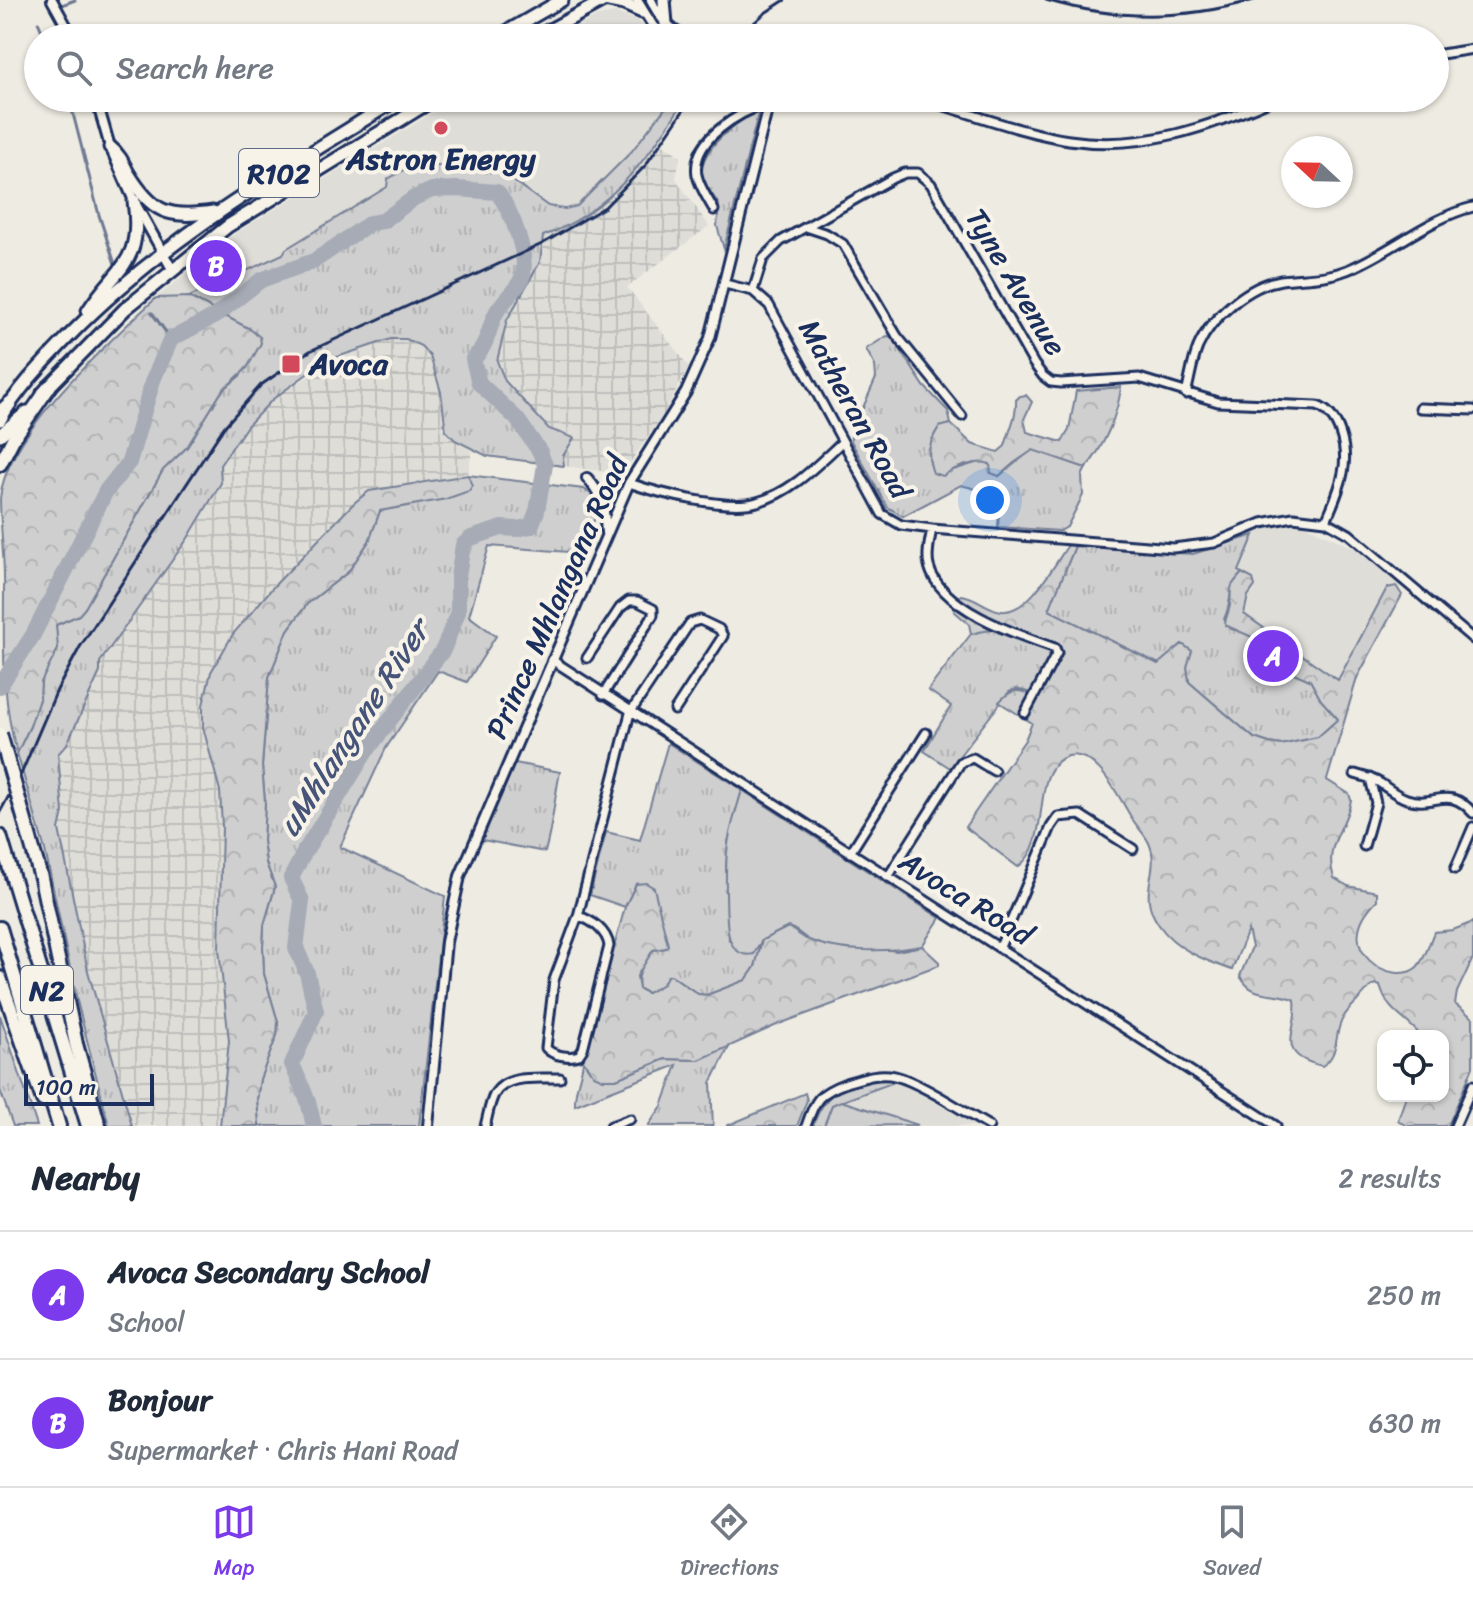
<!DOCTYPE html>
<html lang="en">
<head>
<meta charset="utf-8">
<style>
  body { margin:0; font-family:Sriracha,sans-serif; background:#f2f2f3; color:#1f2937 }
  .controls { position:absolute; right:24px; bottom:24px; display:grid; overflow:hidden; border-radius:16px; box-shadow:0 2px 6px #0004 }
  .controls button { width:72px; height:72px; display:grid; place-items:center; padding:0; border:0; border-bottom:2px solid #e0e1e3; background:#fff; color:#1f2937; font:40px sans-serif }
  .compass { position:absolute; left:1281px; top:136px; width:72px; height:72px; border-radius:50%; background:#fff; box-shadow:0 2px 6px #0004; rotate:292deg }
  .scale { position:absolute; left:24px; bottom:20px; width:130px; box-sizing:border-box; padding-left:8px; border:4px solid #1b2f5e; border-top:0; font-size:22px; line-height:28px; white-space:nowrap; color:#1b2f5e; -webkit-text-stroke:6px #f7f3e8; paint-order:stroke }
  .you { position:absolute; left:990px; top:500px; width:28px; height:28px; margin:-20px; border:6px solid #fff; border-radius:50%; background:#1a73e8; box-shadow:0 0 0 12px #1a73e833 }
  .badge { display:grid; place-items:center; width:52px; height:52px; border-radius:50%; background:#7c3aed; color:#fff; font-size:26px; font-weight:700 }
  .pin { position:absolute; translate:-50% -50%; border:4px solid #fff; box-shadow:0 2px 8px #0006 }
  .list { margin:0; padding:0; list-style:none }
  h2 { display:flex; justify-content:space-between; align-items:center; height:104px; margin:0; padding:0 32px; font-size:34px }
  h2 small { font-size:26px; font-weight:400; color:#747a83 }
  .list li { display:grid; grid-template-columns:52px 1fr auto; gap:24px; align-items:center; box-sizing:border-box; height:128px; padding:0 32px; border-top:2px solid #e0e1e3 }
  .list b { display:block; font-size:30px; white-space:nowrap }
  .list p { margin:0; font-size:26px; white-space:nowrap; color:#747a83 }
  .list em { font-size:26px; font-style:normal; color:#747a83 }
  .icon { flex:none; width:44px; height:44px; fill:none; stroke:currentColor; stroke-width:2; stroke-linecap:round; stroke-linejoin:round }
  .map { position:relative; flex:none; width:1473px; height:1126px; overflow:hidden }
  .search { position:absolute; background:#fff; box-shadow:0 2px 6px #0004; left:24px; right:24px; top:24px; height:88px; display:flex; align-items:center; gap:20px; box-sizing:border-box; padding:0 28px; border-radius:44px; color:#747a83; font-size:30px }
  .sheet { height:360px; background:#fff }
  nav { display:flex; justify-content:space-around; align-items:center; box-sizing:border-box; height:112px; border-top:2px solid #e0e1e3; background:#fff; font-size:22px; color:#747a83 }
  nav a { display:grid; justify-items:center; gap:4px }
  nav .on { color:#7c3aed }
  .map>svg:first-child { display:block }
</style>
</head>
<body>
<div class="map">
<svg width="1473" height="1126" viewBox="0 0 1473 1126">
  <defs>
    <pattern id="industrial-grid" width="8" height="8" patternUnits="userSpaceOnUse" patternTransform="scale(2)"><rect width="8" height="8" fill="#deddd8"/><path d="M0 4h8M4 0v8" fill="none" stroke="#bebebc"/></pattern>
    <pattern id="grass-tufts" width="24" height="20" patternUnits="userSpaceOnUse" patternTransform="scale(2)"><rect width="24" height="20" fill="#cfcfcf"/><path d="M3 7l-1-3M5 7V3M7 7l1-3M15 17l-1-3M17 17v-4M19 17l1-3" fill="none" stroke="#b1b2b4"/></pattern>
    <pattern id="forest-crowns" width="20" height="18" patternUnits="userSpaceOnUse" patternTransform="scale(2)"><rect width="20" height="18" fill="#cfcfcf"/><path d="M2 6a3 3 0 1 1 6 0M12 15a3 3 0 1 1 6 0" fill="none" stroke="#b1b2b4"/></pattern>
  </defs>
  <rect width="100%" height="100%" fill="#eeebe2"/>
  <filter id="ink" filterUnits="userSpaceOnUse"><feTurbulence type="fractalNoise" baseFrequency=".0125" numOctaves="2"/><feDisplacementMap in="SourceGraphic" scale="16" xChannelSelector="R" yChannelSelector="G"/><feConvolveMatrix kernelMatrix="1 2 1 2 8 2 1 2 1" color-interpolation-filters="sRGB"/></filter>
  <g filter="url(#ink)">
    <path fill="#deddd8" d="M615,13L637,20L655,38H558L597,16Z
      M457,98H673L631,152L577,206L559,209L543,204L388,187L286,249L284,254L240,276L189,297L156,298L237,232Z
      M1302,524L1359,550L1402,584L1352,679L1342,720L1165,697L1229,541L1265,527Z
      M897,1081L908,1086L976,1126H824L832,1105Z"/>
    <path fill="url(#industrial-grid)" d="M659,141L680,156L676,179L709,226L627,287L689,367L662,417L622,474L564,466L563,457L574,438L549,429L505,381L497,361L498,348L511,311L540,262L543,236L560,230L612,196L633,174Z
      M400,338L421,346L430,356L455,440L472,450L468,475L369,491L274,586L233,634L215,662L207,682L202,716L205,739L220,791L222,826L225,997L229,1041L220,1126H132L88,971L59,829L63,812L58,754L67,744L100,672V662L188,538L221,483L220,465L247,426L273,399L295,384L367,345Z"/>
    <path fill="url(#grass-tufts)" stroke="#757f96" stroke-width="2" d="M673,98H686C649,156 611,212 543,236L540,262L507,320L497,361L505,381L549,429L574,438L563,456L564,466L487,456L455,440L446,431L441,392L430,356L421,346L406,339H391L325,361L273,399L247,426L220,465L221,483L188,538L100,662V672L67,744L58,754L63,812L59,829L88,971L132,1126H109L77,1001L45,850L17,753L30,726L40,696L41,682L57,643L56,625L79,615L85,608L163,470L187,447L222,391L241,375L250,329L189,297L283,254L286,249L387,187L388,179L413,165L480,168L495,170L509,178L548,206L565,209L577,206L631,152Z
      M759,110L724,249L717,226L719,205C714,196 706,188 703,178C695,151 738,121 759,110Z
      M887,336L892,337L924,386L948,411L951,424L939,427C929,443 923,459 937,475L982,461L990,464L999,476L1033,449L1086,468L1082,476L1083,495L1067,527L1060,531L998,527L1000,500L998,495L961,485L903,516L887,507L851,441V435L876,378L875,366L866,349Z
      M468,475L584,489L595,497L598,509L582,553L489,546L469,616L496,636L467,682L438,671L386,748L340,847L445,896L419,1126H259L257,1099L260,1079L277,1035L278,1022L264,974L263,947L264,925L275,887L266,863L263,841L265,802L262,766L269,677L288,630L307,604L348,572L369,541L380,511L472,486Z
      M1254,535L1239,571L1242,573C1225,592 1234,598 1224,619L1231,629L1249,634L1273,652L1283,668L1310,680L1321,700L1338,719L1318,737L1281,745L1269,743L1254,738L1189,682L1187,667L1191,651L1182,644L1159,664L1048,610L1075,546L1193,554Z
      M988,629C1013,630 1038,633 1059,648L1060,656L1040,695L1016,689L1009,692L950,768L924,751L951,706L928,690L971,634Z
      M668,743L742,790L728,842L726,866L729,940L754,954L762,940L755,967L746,980L707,995L698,994L671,975L656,991L647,993L639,989C636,972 644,964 653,950L666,948L636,884L625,907L590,895L606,832L640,840Z
      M515,763L560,772C554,800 553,824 545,852L482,840Z
      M0,1015L37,1126H13L0,1090Z
      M731,1043L711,1083L713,1126H648L662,1106L677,1065L575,1105C574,1088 582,1076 583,1060L590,1071L616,1079L665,1059L699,1060Z
      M883,1079L897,1081L832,1105L824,1126H813C826,1087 845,1087 883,1079Z"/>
    <path fill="url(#forest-crowns)" stroke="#757f96" stroke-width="2" d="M189,297L250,329L260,337L261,343L247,368L222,391L187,447L163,470L85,608L79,615L56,625L58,649L41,682L40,696L30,726L17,753C1,698 4,646 4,589C5,559 0,528 0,498C6,433 109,342 156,298Z
      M1121,387C1118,414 1104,447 1086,468L1033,450L1014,463L999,476L991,473L990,464C977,459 953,468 943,476L933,473C926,454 929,443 939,427L951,424L972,444L998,452L1005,446C1009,431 1017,416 1016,400L1020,396L1026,395L1032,402L1024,419L1027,432L1062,442L1069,430L1076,391Z
      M468,475L472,486L469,491L446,499L380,511L369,541L348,572L307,604L288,630L269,677L262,766L265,802L263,841L266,863L275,887L264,925L263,947L264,974L278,1022L277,1035L260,1079L257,1099L259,1126H220L229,1041L219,949L222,826L220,791L203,727V705L211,672L233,634L274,586L354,503L369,491Z
      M1068,545L1075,546L1049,610L1158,664L1182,644L1192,651L1187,667L1189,682L1254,738L1269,743L1281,745L1318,737L1338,719L1321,700L1310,680L1282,668L1273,652L1259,640L1225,625C1225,617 1229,613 1230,605C1232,585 1227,590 1242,573L1253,579L1255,586L1248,596L1244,614L1338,680L1387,588L1396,586L1402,595L1357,678L1327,780L1349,794L1351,800C1346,829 1323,845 1334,878L1348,886L1377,892V900C1326,950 1394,988 1417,967C1426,958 1429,943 1434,932L1453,930L1473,922V958L1457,992L1455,1004L1473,1018V1067L1448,1126H1406L1398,1120L1406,1096H1443V1036H1421C1403,1014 1389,1015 1380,986L1375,984L1369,988C1362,998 1349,1007 1343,1018C1333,1034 1341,1054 1322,1066C1272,1054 1299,1033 1295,1000C1273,989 1254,1001 1240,976L1252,947L1248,930L1232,970C1206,961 1175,949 1159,925C1135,891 1162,872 1149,843C1145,834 1136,826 1131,817C1120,799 1093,742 1063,758C1030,776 1053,841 1018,867L965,827L1025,740L1032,723L999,702C1016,684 1018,693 1040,695L1060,656L1059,648C1033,629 1001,626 971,634L969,624L954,611L952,604L961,595C976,596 986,609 1002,611C1028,614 1055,564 1068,545Z
      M646,883L654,888L668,945L666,948L653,950L637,976L639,989L647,993L663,984L667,976L671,975L698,994L707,995L746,980L755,967L762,940L788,927L806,939L897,951L922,946L939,962V965L779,1024L699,1060L665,1059L616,1079H603L594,1075L583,1060L625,907L636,884Z
      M805,1093L807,1100L797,1126H726Z"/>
    <path fill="#cfcfcf" stroke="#757f96" stroke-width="2" d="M742,790L940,918L922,946C890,952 840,953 809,940C801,936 797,929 788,927L762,940L754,954C743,957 734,951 730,940C725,927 725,861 728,845C730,827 737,808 742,790Z
      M841,1101L918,1125L824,1126L832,1105Z"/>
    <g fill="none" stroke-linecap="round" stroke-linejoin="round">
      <path stroke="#6e7992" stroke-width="3" d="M62,5L75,0
        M38,22L45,38
        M69,98L99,215L115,264
        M152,313L171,339"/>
      <path stroke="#a6abb5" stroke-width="16" d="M0,686L33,635L106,491L129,462L153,380L171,339L215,316L261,280L314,261L370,223L383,221L414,198L432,190L457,189L497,192C511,210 531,258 521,280C514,293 501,302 495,315C488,331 487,347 473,359L479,383L517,419L540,452L545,465L537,511L531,526L517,529L502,528L471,538L463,545L458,577V612L443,650L365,753L305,851L291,878L302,901L296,948L307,973L316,1011L292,1064L308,1101L314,1126"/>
      <g stroke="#1b2f5e" stroke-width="13">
        <path id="minor" d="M1435,55L1473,49
          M916,98C967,111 1017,132 1069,140C1143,151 1210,127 1276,98
          M714,210C708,199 700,188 697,175C691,139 740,112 768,103
          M806,227L827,234L843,244L897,336L962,416
          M725,284L753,291L769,305L882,514L901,525L932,529L1173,548L1214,543L1262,523L1293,517L1326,521L1349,534L1473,639
          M753,291L763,259L781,241L893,178L905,173H918L931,184L1034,364L1043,376L1051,382L1061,383L1139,378L1218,402L1317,406C1340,414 1348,450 1343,473C1340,490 1332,506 1326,521
          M1186,394C1190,379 1192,362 1198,347C1211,317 1249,285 1281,280C1304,277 1325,279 1347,270C1390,253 1428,218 1473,207
          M1420,408L1473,410
          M629,483C658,493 728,511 757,502C791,493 817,465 842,442
          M932,529C930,540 926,554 929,566C940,609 1018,635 1055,648L1057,653L1025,713
          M587,658L620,608L629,601H637L653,609V615L603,695
          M552,660L1276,1126
          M1355,774C1364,777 1372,778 1380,783C1389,789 1397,796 1407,799C1435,808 1448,784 1473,813
          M1364,846L1376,803L1370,778
          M850,853L926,733
          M1455,869L1473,827
          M888,877L961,762L973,758L994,771
          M578,916C592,920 607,931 609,946L583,1049L579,1055C569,1058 553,1056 546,1048L554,980L578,916L630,713L690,623L700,620L719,629L723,636L675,710
          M1000,947L1051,827L1058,817L1080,815L1133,849
          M485,1126C488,1116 489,1105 494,1095C506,1073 540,1079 560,1078
          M611,1126L630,1119
          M806,1126C815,1099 819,1093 846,1083C862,1078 879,1072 895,1076C920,1082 966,1113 989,1126
          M1455,1126L1473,1085"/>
      </g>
      <g stroke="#1b2f5e" stroke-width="14">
        <path id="tertiary" d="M52,0L73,38
          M637,0L653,26L671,38
          M651,0C659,18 669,28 686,38
          M96,98L110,147L134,201L172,269
          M587,478C605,498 604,508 606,533
          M428,1126L446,942L460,876L629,483L686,392L710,338L770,98"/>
      </g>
      <g stroke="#1b2f5e" stroke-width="17">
        <path id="primary" d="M604,0L624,4L642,12
          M664,0L666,24
          M496,38L562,0
          M535,38L605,0
          M110,147C119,154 123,163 128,173C152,212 167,219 213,212
          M88,311C117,265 143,265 134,201
          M43,393L125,309L228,226L436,98
          M0,420C18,388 44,362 69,336C165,237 284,170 399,98
          M0,435L27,412"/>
      </g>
      <g stroke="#1b2f5e" stroke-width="18">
        <path id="motorway" d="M0,412L10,403
          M0,464L13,439L49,387
          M19,800L41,878L76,1044L99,1126
          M0,836L88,1126
          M0,928L59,1126
          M0,978L43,1100"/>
      </g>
      <use href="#minor" stroke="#f7f3e8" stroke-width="7"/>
      <use href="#tertiary" stroke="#f7f3e8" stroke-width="8"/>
      <use href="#primary" stroke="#f7f3e8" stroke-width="11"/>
      <use href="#motorway" stroke="#f7f3e8" stroke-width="12"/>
      <path stroke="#1b2f5e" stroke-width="3" d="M1046,0C1116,21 1184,20 1254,0
        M737,38L765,13L785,0
        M0,812L22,772L57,690L80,647L224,427L261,385L310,351L542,244L605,207L645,166L692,98"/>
      <g stroke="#1b2f5e" stroke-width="18" stroke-linecap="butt">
        <path id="motorway-bridge" d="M0,734L19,800"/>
      </g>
      <use href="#motorway-bridge" stroke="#f7f3e8" stroke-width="12"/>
    </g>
  </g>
  <g fill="#d1495b" stroke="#f7f3e8" stroke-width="3">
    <circle cx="441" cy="128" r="8"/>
    <rect x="281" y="354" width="20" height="20" rx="4"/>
  </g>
  <g text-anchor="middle" stroke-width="8" stroke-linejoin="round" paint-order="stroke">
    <g fill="#f7f3e8" stroke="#5d6a87" stroke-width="2">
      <rect x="239" y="149" width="80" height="48" rx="6"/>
      <rect x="21" y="966" width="52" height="48" rx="6"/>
    </g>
    <g font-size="28" font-weight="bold" fill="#1b2f5e">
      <text x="279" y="183">R102</text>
      <text x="47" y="1000">N2</text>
    </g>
    <g font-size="30" font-weight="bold" fill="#1b2f5e" stroke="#f7f3e8">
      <text x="441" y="169">Astron Energy</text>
      <text x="309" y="374" text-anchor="start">Avoca</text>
    </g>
    <g font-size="30" fill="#1b2f5e" stroke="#f7f3e8">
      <text transform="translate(1016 282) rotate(59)" y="10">Tyne Avenue</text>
      <text transform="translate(855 409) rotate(61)" y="10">Matheran Road</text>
      <text transform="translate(557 597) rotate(-66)" y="10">Prince Mhlangana Road</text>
      <text transform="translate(966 898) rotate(32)" y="10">Avoca Road</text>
    </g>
    <g font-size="32" font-style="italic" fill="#455478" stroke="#f7f3e8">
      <text transform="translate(353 728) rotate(-57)" y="11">uMhlangane River</text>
    </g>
  </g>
</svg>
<div class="controls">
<button><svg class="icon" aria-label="locate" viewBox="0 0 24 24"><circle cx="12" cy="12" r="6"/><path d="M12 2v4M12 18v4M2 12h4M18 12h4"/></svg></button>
</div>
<svg class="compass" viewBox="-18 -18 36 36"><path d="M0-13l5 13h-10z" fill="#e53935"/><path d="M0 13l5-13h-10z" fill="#747a83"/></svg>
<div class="scale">100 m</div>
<div class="you"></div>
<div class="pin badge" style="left:1273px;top:656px">A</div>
<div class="pin badge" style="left:216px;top:266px">B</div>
<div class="search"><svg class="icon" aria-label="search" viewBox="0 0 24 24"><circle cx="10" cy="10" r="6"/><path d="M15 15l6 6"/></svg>Search here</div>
</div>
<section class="sheet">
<h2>Nearby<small>2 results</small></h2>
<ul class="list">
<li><span class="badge">A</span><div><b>Avoca Secondary School</b><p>School</p></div><em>250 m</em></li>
<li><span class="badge">B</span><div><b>Bonjour</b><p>Supermarket · Chris Hani Road</p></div><em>630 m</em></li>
</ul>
</section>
<nav>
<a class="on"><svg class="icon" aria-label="map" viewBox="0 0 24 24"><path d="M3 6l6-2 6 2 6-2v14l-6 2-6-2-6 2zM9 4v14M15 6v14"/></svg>Map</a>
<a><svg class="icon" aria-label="directions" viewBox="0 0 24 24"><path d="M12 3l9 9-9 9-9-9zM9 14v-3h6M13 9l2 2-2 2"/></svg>Directions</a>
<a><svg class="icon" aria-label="saved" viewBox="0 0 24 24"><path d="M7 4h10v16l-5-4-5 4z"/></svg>Saved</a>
</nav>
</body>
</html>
